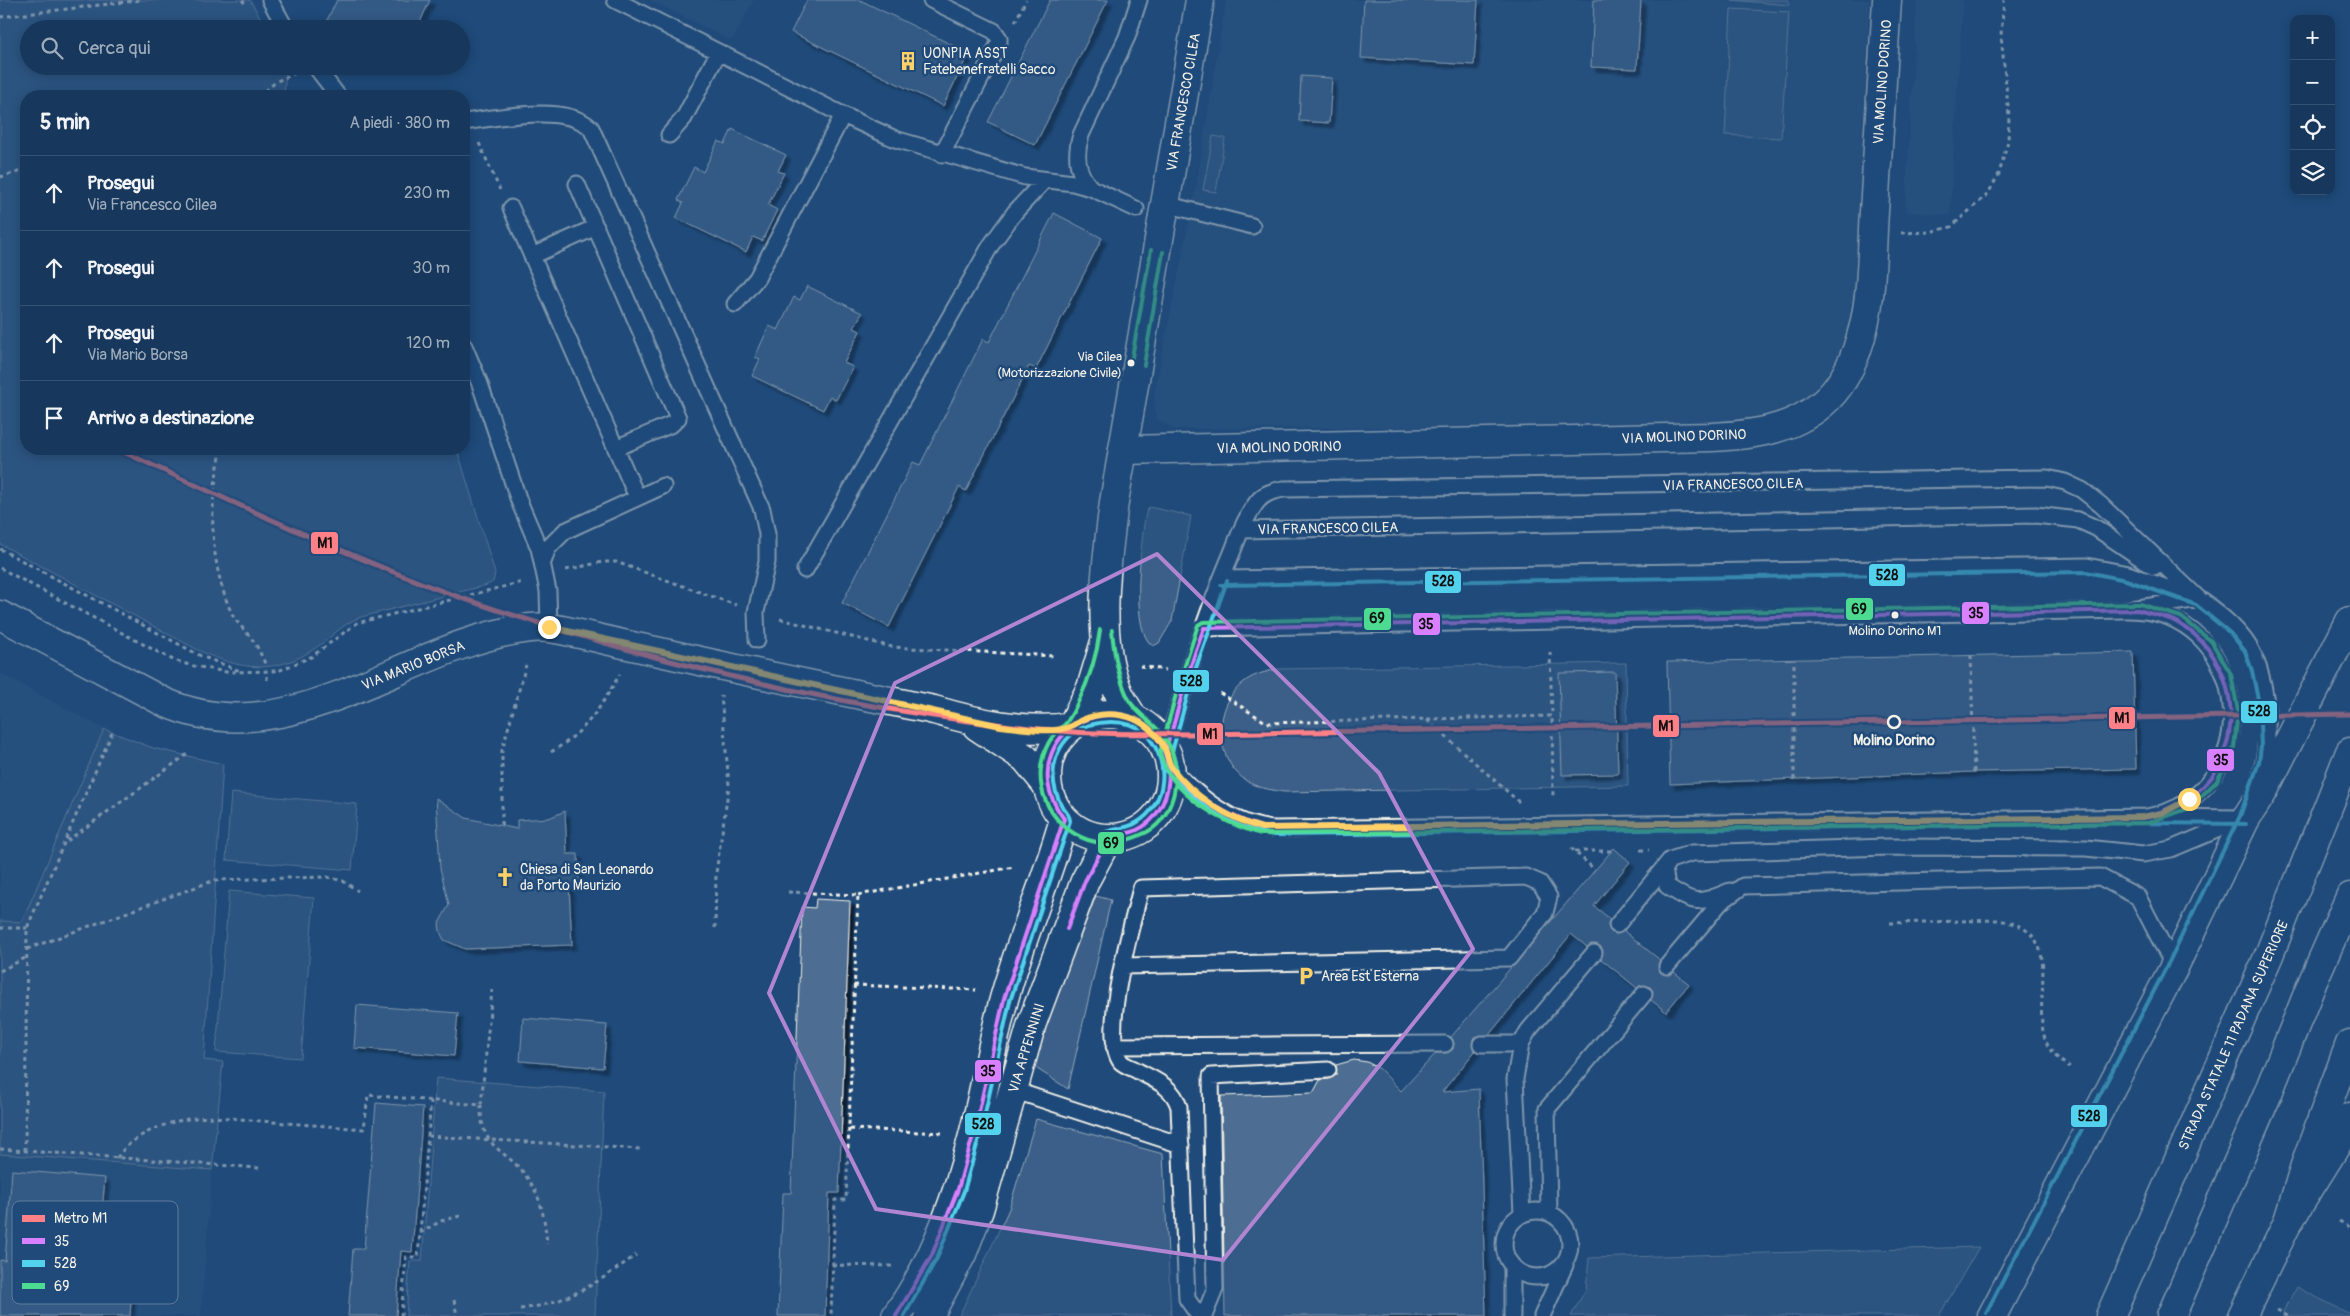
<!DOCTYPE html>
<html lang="it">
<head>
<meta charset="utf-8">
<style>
  body { margin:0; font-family:Pangolin,sans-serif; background:#244365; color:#f1f3f6 }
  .controls { position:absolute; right:15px; top:15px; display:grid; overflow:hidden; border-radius:10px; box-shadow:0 2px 12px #0003 }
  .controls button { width:45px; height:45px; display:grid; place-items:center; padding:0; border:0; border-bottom:1px solid #365272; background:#17385c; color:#f1f3f6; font:25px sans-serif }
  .stop { position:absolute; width:15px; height:15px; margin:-11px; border:4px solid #ffd166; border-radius:50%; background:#fff }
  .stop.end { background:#ffd166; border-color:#fff; box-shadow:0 1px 5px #0008 }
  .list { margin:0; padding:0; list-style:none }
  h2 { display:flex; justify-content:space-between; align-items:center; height:65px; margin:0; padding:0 20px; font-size:21px }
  h2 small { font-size:16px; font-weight:400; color:#9eacbb }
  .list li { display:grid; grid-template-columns:32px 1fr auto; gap:15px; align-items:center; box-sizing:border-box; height:75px; padding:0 20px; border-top:1px solid #365272 }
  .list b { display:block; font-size:19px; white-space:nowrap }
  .list p { margin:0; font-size:16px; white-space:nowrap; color:#9eacbb }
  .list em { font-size:16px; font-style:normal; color:#9eacbb }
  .icon { flex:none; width:28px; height:28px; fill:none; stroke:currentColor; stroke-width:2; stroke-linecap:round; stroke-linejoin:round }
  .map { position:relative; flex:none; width:2350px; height:1316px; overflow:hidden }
  .search { position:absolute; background:#17385c; box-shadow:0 2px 12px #0003; left:20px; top:20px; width:450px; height:55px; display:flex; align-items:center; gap:12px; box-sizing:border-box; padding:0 18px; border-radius:28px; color:#9eacbb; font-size:19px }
  .panel { position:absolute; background:#17385c; box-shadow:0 2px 12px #0003; left:20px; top:90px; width:450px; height:365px; border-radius:20px }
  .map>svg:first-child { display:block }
</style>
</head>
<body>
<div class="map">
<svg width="2350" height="1316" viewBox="0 0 2350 1316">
  <defs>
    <filter id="shadow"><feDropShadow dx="4.5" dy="4.5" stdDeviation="1" flood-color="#0009"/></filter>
  </defs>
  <rect width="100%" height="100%" fill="#1f4a7a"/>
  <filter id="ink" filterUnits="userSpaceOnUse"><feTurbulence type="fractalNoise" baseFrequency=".02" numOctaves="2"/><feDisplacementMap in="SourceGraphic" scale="10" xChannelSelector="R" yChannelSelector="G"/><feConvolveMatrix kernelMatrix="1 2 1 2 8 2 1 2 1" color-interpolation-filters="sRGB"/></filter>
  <g filter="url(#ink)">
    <path fill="#2d5581" d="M649,0H754L732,41Z
      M1226,0H1870L1854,297L1852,321L1846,352L1823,388L1789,413L1756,421L1712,425L1174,429L1156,418L1154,394L1195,192Z
      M1917,0H1963L1950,215L1905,212Z
      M0,673L104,729L22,922L0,921Z
      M0,1154L212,1170L201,1316H0Z"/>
    <path fill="#3a5f88" stroke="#97a8b8" d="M0,0H250L267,29H29V66H284L286,70L284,96H26V449H457L495,573L493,582L487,585L361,617C343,623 332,637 317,647C276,676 240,670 198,650L0,544Z
      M1732,0H1789V5Z
      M1731,9L1789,12L1781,138L1725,135Z
      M1213,136L1225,138L1216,192L1203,190Z
      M1149,507L1191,516L1172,621L1159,643L1153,646C1130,632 1141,549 1144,524L1146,513Z
      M1626,663L1628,786L1284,792C1274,790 1263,789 1254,785C1212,766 1210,701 1250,678C1259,673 1269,671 1279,669Z
      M104,729L153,748L223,764L204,1060L223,1062L212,1170L0,1154V921L22,922Z
      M231,793L357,804L352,870L226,860Z
      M229,891L314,898L301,1058L216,1052Z
      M1096,896L1111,900L1068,1089L1031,1065Z
      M436,1078L604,1091L595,1316H406L410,1261H422Z
      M1036,1119L1163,1154L1171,1316H959L1009,1209Z
      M1979,1247L1939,1316H1571L1586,1289L1589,1258Z
      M2296,1287L2350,1314V1316H2282Z"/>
    <path fill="#4d6e92" stroke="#f4f1e8" filter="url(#shadow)" d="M337,0H430L417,29H330L334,22L327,20Z
      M807,0H860L969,53L943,106L791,32Z
      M1050,0H1108L1035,145L988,122Z
      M1364,0H1478L1474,65L1361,58Z
      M1594,0H1641L1637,69L1591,67Z
      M1301,76L1332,78L1329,123L1299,121Z
      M732,129L786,155L778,171L784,173L768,205L777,210L762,241L753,237L746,252L676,218L683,203L678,200L694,167L703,172L718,141L725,144Z
      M1054,213L1102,238L1036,369L1029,366L966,491L959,487L889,627L842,603L913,462L920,465L983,339L989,342Z
      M807,286L862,313L854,328L860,331L844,363L853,367L836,400L830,396L823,410L752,376L760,359L755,357L769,326L778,330L794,297L800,300Z
      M2133,652L2136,769L1974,772L1670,784L1667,662Z
      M1615,672L1618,774L1562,775L1559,673Z
      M436,798L466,818L517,829V820L549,818L565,811L567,854H578L579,886H569L572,945L465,949L444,940L440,932L439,923L449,905L440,868Z
      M1614,848L1630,862L1594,906L1610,919L1608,924L1611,932L1616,934L1624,931L1660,960L1658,969L1661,973L1670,975L1674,972L1689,984L1666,1012L1651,1000L1653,991L1650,987L1641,985L1637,988L1601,959L1603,950L1600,946L1591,944L1587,947L1571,934L1489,1035L1477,1036L1473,1039L1472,1044L1475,1051L1442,1092L1479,1089L1486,1316H1225L1221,1096L1313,1093L1320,1080L1329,1079L1336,1075V1065L1354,1060L1367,1062L1380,1069L1401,1091L1436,1053H1446L1453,1049L1454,1043L1451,1037Z
      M816,899L850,901L839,1193H829L825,1316H778L783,1193H791L802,907L815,908Z
      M357,1005L458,1013L454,1056L354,1048Z
      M523,1018L607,1025L603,1068L520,1061Z
      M376,1103L423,1107L412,1252L401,1251L396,1316H348L353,1249H364Z
      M12,1170L105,1178L97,1268L133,1271L130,1316H0V1260L5,1261Z"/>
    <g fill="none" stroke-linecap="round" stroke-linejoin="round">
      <g stroke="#f4f1e8" stroke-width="19">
        <path id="lane" d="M270,0L286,29
          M615,0L843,115L895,139L1025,177L1073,183L1091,188L1136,209
          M931,0L994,31L999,38V43L942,154
          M315,66L338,96
          M464,122C497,118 565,103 591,128L762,509L767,534V562L756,612L757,640
          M669,135L684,118L718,53
          M577,184L678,418L672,424L616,448
          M1091,188C1076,173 1075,155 1081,135L1127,37L1139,0
          M1165,204L1252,226
          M511,208L637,497
          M532,256L596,227
          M735,304L757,278L843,115
          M464,346L480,384L519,501L539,548L548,591L549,627
          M1242,530L2036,515L2078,520L2096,528L2154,567
          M543,562L548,548L565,531L663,486
          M805,570L991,245L1015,212L1044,181
          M1221,579L2087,566L2128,574L2195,598
          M2191,593C2212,608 2237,626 2250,648C2269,683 2272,739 2260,776
          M1204,628L2124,610L2199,599
          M1166,752C1183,687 1203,622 1229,560C1237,541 1244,519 1257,502C1264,493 1273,491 1284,489L2047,478L2065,482L2082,490L2101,505L2199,599
          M1170,767C1199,797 1232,826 1275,829L2147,817C2273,794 2252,605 2124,610
          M2158,817L2240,818
          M1664,869L1667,886C1695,905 1698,904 1730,891
          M1617,925L1670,860L1692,853L1888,847L2086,848L2143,854L2171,849L2245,818
          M1123,966L1509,958L1545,913L1549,897L1540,883L1526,877L1141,888C1133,922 1099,1035 1121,1062C1124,1065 1130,1067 1134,1069C1152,1079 1173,1085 1179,1107L1187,1299L1199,1316
          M1667,966L1721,902L1743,886L2100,877L2138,897L2174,967
          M1481,1044H1521
          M1114,1046L1445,1044
          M1013,1090L1181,1145
          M1504 1244a33 33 0 1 1 66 0a33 33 0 1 1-66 0Z
          M1549,1212L1547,1109L1644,994
          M1522,1214L1515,1079L1521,1044L1528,1031L1594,953
          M1512,1267V1316
          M1204,1316L1215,1289L1211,1076L1328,1070
          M1542,1316L1565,1265"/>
      </g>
      <g stroke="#f4f1e8" stroke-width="31">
        <path id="street" d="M1123,450L1712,437C1751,435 1790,431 1822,404C1841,388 1853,364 1860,340C1873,299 1871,254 1874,212C1878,141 1883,71 1887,0
          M0,615L164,702C291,759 407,642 530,628C551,626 570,632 589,636C613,642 636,647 660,652C751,673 842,691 934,710C978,723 1024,733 1070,727
          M977,726L1025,758L1047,785"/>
      </g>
      <g stroke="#f4f1e8" stroke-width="31">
        <path id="secondary" d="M1047 776a62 62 0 1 1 124 0a62 62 0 1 1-124 0Z
          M1134,719C1128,709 1121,700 1117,689C1095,634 1107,560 1114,502L1200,0
          M1072,726L1091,688L1104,645
          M896,1316C933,1265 955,1204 971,1143C984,1096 991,1046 1004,999C1021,938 1047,880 1064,819
          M929,1316L962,1254L979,1210L1032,1023L1085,881L1108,838"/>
      </g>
      <g stroke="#f4f1e8" stroke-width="31">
        <path id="primary" d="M1992,1316L2174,967L2246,818
          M2242,1316L2287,1224L2337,1144L2350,1117"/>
      </g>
      <g stroke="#f4f1e8" stroke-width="31">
        <path id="highway" d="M2246,818L2263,792L2350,621
          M2287,1224L2306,1162L2350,1044
          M2110,1316L2269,955L2350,752
          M2171,1316L2268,1093L2313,981L2350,897"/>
      </g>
      <path stroke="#f4f1e8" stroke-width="3" stroke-dasharray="4 4" stroke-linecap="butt" d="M242,0L247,6
        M0,17L142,0
        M1015,22L1026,0
        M259,96L277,81L294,74
        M479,143L500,190
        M0,177L26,170
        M1901,233L1929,232L1951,227L1988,194L1999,174L2008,141L2009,116L2001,35L2004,0
        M222,449C208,502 209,561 231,612C237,625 249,633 256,645C260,652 263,659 266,666
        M0,549L201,656L240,671
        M0,568L171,659L189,665L226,672L278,671L311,657L357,623L523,582
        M566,570L602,562H616L736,605
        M780,619L892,647L1055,656
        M1550,652L1552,716
        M1971,656L1974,772
        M1140,666L1166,670
        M267,676V681
        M1220,693L1267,723L1552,716L1553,798
        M1427,720L1519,802
        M551,752C587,731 599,709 620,674
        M1794,780V660
        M502,825V750L526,665
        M67,841L189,753
        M1571,848L1595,870
        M1640,850H1649
        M1575,851H1612
        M788,892L858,895L846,1200H835L831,1316
        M858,895L1014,867
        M1890,923L1997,920C2077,930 2021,1012 2052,1052C2057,1058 2063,1063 2070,1067
        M0,928H27
        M715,928L716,873L729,785L721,695
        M27,949L215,880L327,877L343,881L358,891
        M0,971L27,957
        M854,985L976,990
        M481,1105C480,1152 507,1147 528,1179C542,1198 545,1221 547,1244
        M850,1129L944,1133
        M428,1136L641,1149
        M0,1149L259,1168
        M25,1151L27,928L112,733
        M117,1158C131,1136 163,1123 188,1119C212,1115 237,1119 261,1121C295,1124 330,1126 364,1129L368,1095L481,1105L492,990
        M2339,1221L2350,1227
        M420,1233L441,1221L460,1216
        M832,1265L894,1266
        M454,1300L457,1316
        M520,1309C569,1303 597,1283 636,1255
        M2277,1310L2290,1316
        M401,1316L406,1257H418L431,1100"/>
      <use href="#lane" stroke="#1f4a7a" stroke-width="15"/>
      <use href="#street" stroke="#1f4a7a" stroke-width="28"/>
      <use href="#secondary" stroke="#1f4a7a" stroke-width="28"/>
      <use href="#primary" stroke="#1f4a7a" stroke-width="28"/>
      <use href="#highway" stroke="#1f4a7a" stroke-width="28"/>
      <g stroke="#1f4a7a" stroke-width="8">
        <path id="bus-1" d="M2138,610C2150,614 2167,616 2178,623C2226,650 2244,713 2220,762C2217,767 2215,774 2211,778C2192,801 2174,807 2147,817L1262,828C1232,818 1170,788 1166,753C1165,744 1171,735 1173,727C1182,693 1192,660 1204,628Z
          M1064,819C1048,797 1042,773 1054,748C1070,716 1117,703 1146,726C1179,751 1176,811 1137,830C1129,834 1117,835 1108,838
          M1067,929L1085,881L1108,838
          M896,1316L932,1255L958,1189L976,1125L1004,999L1064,819"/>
      </g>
      <g stroke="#1f4a7a" stroke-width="8">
        <path id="bus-2" d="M1221,585L2086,572L2126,580L2196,605L2230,633L2245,651L2252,671L2259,704L2261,746L2259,762L2240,816L2168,964L1986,1313
          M1166,771C1197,803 1229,829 1275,835L2142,823L2246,824
          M1176,784V766L1172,752L1192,679L1227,581
          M904,1316L937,1258L964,1191L982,1127L1010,1001L1070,821C1070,815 1066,812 1063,808C1056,796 1052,782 1054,767C1059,737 1082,722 1111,722C1121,722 1134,724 1143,732C1171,756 1169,804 1136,823C1128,828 1115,829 1106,832"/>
      </g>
      <g stroke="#1f4a7a" stroke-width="8">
        <path id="bus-3" d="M1131,363L1151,250
          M1144,365L1163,252
          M2138,604L1203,622L1198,625L1178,687L1160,753C1171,795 1222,823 1261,834L2148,823L2189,808L2217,781L2234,748L2238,711L2231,674L2211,641L2181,617L2140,604
          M1100,630C1097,655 1089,680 1078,702C1075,709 1071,716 1067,722C1061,729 1054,734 1049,742C1028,781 1048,826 1088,840C1108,847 1129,841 1147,832C1178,815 1184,765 1165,738C1155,723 1138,716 1129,700C1118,678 1114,654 1112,630"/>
      </g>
      <use href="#bus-1" stroke="#d880ff" stroke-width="4"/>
      <use href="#bus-2" stroke="#53d2ee" stroke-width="4"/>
      <use href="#bus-3" stroke="#4ddb92" stroke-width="4"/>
      <g stroke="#1f4a7a" stroke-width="9">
        <path id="metro-1" d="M117,449C220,496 323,545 429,586C489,609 551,627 612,645C763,688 918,720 1074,732C1116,735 1157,733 1199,734L2350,714"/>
      </g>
      <use href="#metro-1" stroke="#ff8087" stroke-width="5"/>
    </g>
  </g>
  <g fill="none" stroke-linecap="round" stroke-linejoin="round" filter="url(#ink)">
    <path stroke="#ffd166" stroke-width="6" d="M549,627L1001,726C1020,728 1051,734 1069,727C1073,726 1078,722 1082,720C1098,713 1117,712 1134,719C1148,725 1162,739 1167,754C1168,758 1169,764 1172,768C1193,796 1228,819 1262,828L2142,817L2163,813L2189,799"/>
  </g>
  <path d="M0 0H2350V1316H0ZM1157,554L1379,773L1473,949L1223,1260L876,1209L769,993L895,683Z" fill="#1f4a7a" fill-opacity=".55" fill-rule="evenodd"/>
  <path fill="none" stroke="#b185d1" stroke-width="4" stroke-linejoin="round" d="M1157,554L1379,773L1473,949L1223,1260L876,1209L769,993L895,683Z"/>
  <defs>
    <g id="building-bare" transform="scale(1.5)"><path d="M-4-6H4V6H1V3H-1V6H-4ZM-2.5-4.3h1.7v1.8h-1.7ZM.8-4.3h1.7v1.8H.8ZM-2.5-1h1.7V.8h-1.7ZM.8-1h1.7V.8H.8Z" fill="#ffd166" stroke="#1f4a7a" stroke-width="2.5" paint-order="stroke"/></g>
    <g id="church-bare" transform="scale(1.5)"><path d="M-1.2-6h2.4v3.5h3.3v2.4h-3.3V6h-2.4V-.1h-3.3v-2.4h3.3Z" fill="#ffd166" stroke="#1f4a7a" stroke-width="2.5" paint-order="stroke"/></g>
    <g id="parking-bare" transform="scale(1.5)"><path d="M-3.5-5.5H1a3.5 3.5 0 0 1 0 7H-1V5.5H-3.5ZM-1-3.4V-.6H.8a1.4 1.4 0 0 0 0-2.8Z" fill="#ffd166" stroke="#1f4a7a" stroke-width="2.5" paint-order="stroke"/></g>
  </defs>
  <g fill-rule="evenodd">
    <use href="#building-bare" x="908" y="61"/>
    <use href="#church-bare" x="505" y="877"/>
    <use href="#parking-bare" x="1306" y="976"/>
  </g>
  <g fill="#f4f1e8" stroke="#1f4a7a" stroke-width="2">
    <circle cx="1131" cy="363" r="4.5"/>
    <circle cx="1895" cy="615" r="4.5"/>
  </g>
  <circle fill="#1f4a7a" stroke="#f4f1e8" stroke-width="2.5" cx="1894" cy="722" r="6"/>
  <g text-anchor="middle" stroke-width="5" stroke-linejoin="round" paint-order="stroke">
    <g font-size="13" fill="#f4f1e8" stroke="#1f4a7a" text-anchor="end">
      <text x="1122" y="361">Via Cilea<tspan x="1122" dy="16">(Motorizzazione Civile)</tspan></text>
      <text x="1895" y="635" text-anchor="middle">Molino Dorino M1</text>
    </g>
    <g font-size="14" fill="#f4f1e8" stroke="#1f4a7a" text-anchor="start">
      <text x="923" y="58">UONPIA ASST<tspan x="923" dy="16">Fatebenefratelli Sacco</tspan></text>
      <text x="520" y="874">Chiesa di San Leonardo<tspan x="520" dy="16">da Porto Maurizio</tspan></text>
      <text x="1321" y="981">Area Est Esterna</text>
    </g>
    <g font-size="14" fill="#f4f1e8" stroke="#1f4a7a">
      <text transform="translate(1882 82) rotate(-86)" y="5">VIA MOLINO DORINO</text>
      <text transform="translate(1183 102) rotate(-80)" y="5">VIA FRANCESCO CILEA</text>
      <text transform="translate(1684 436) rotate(-2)" y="5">VIA MOLINO DORINO</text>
      <text transform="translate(1279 447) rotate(-1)" y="5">VIA MOLINO DORINO</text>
      <text transform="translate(1733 484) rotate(-1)" y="5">VIA FRANCESCO CILEA</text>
      <text transform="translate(1328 528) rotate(-1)" y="5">VIA FRANCESCO CILEA</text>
      <text transform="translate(413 665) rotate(-22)" y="5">VIA MARIO BORSA</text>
      <text transform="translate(2233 1035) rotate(-66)" y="5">STRADA STATALE 11 PADANA SUPERIORE</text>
      <text transform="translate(1026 1048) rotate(-73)" y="5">VIA APPENNINI</text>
    </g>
    <g font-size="14" font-weight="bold" fill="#f4f1e8" stroke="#1f4a7a">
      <text x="1894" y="745">Molino Dorino</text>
    </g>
  </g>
  <rect x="12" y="1201" width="166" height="103" rx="8" fill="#1f4a7a" stroke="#5f7c9b" stroke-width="1"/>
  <rect x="22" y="1215" width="23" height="7" fill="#ff8087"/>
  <rect x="22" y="1238" width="23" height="6" fill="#d880ff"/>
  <rect x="22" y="1260" width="23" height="7" fill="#53d2ee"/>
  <rect x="22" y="1283" width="23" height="6" fill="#4ddb92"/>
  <g font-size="14" fill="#f4f1e8">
    <text x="54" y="1223">Metro M1</text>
    <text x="54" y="1246">35</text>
    <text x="54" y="1268">528</text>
    <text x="54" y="1291">69</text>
  </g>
  <g stroke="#1f4a7a" stroke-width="2">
    <rect x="310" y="531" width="29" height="24" rx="5" fill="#ff8087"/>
    <rect x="1868" y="563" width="38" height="24" rx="5" fill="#53d2ee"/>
    <rect x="1424" y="570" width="38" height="24" rx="5" fill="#53d2ee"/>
    <rect x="1845" y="597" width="29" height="24" rx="5" fill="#4ddb92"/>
    <rect x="1961" y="601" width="29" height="24" rx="5" fill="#d880ff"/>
    <rect x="1363" y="607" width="29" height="24" rx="5" fill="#4ddb92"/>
    <rect x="1412" y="612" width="29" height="24" rx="5" fill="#d880ff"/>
    <rect x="1172" y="669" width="38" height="24" rx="5" fill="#53d2ee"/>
    <rect x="2240" y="700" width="38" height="24" rx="5" fill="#53d2ee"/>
    <rect x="2108" y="706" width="28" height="24" rx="5" fill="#ff8087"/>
    <rect x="1652" y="714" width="28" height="24" rx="5" fill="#ff8087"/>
    <rect x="1196" y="722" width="28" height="24" rx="5" fill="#ff8087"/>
    <rect x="2206" y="748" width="29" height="24" rx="5" fill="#d880ff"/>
    <rect x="1097" y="831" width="28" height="24" rx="5" fill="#4ddb92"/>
    <rect x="974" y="1059" width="28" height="24" rx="5" fill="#d880ff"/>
    <rect x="2070" y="1104" width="38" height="24" rx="5" fill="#53d2ee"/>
    <rect x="964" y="1112" width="38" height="24" rx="5" fill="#53d2ee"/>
  </g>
  <g font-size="14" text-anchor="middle" font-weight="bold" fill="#111">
    <text x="325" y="548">M1</text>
    <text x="1887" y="580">528</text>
    <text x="1443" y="586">528</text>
    <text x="1859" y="614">69</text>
    <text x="1976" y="618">35</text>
    <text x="1377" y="623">69</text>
    <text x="1426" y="629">35</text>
    <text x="1191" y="686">528</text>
    <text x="2259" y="716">528</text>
    <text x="2122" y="723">M1</text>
    <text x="1666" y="731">M1</text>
    <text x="1210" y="739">M1</text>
    <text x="2221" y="765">35</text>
    <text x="1111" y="848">69</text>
    <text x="988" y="1076">35</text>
    <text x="2089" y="1121">528</text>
    <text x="983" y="1129">528</text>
  </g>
</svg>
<div class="controls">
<button>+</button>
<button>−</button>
<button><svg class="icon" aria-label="locate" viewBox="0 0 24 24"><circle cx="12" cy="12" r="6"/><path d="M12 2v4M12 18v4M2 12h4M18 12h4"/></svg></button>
<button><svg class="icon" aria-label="layers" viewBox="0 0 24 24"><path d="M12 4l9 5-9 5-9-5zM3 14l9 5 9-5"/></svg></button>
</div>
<div class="stop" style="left:2189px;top:799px"></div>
<div class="stop end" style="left:549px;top:627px"></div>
<div class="search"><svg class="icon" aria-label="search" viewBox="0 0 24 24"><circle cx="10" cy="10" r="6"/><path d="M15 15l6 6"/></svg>Cerca qui</div>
<section class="panel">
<h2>5 min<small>A piedi · 380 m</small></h2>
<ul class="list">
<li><svg class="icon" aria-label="ahead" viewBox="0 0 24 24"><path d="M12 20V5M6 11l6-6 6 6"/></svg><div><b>Prosegui</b><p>Via Francesco Cilea</p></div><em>230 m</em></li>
<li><svg class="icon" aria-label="ahead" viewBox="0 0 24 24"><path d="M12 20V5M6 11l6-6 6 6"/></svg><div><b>Prosegui</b></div><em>30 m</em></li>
<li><svg class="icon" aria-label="ahead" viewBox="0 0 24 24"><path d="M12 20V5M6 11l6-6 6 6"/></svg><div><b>Prosegui</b><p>Via Mario Borsa</p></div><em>120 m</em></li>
<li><svg class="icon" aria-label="arrive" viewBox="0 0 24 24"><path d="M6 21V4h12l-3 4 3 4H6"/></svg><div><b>Arrivo a destinazione</b></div></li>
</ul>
</section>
</div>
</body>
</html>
